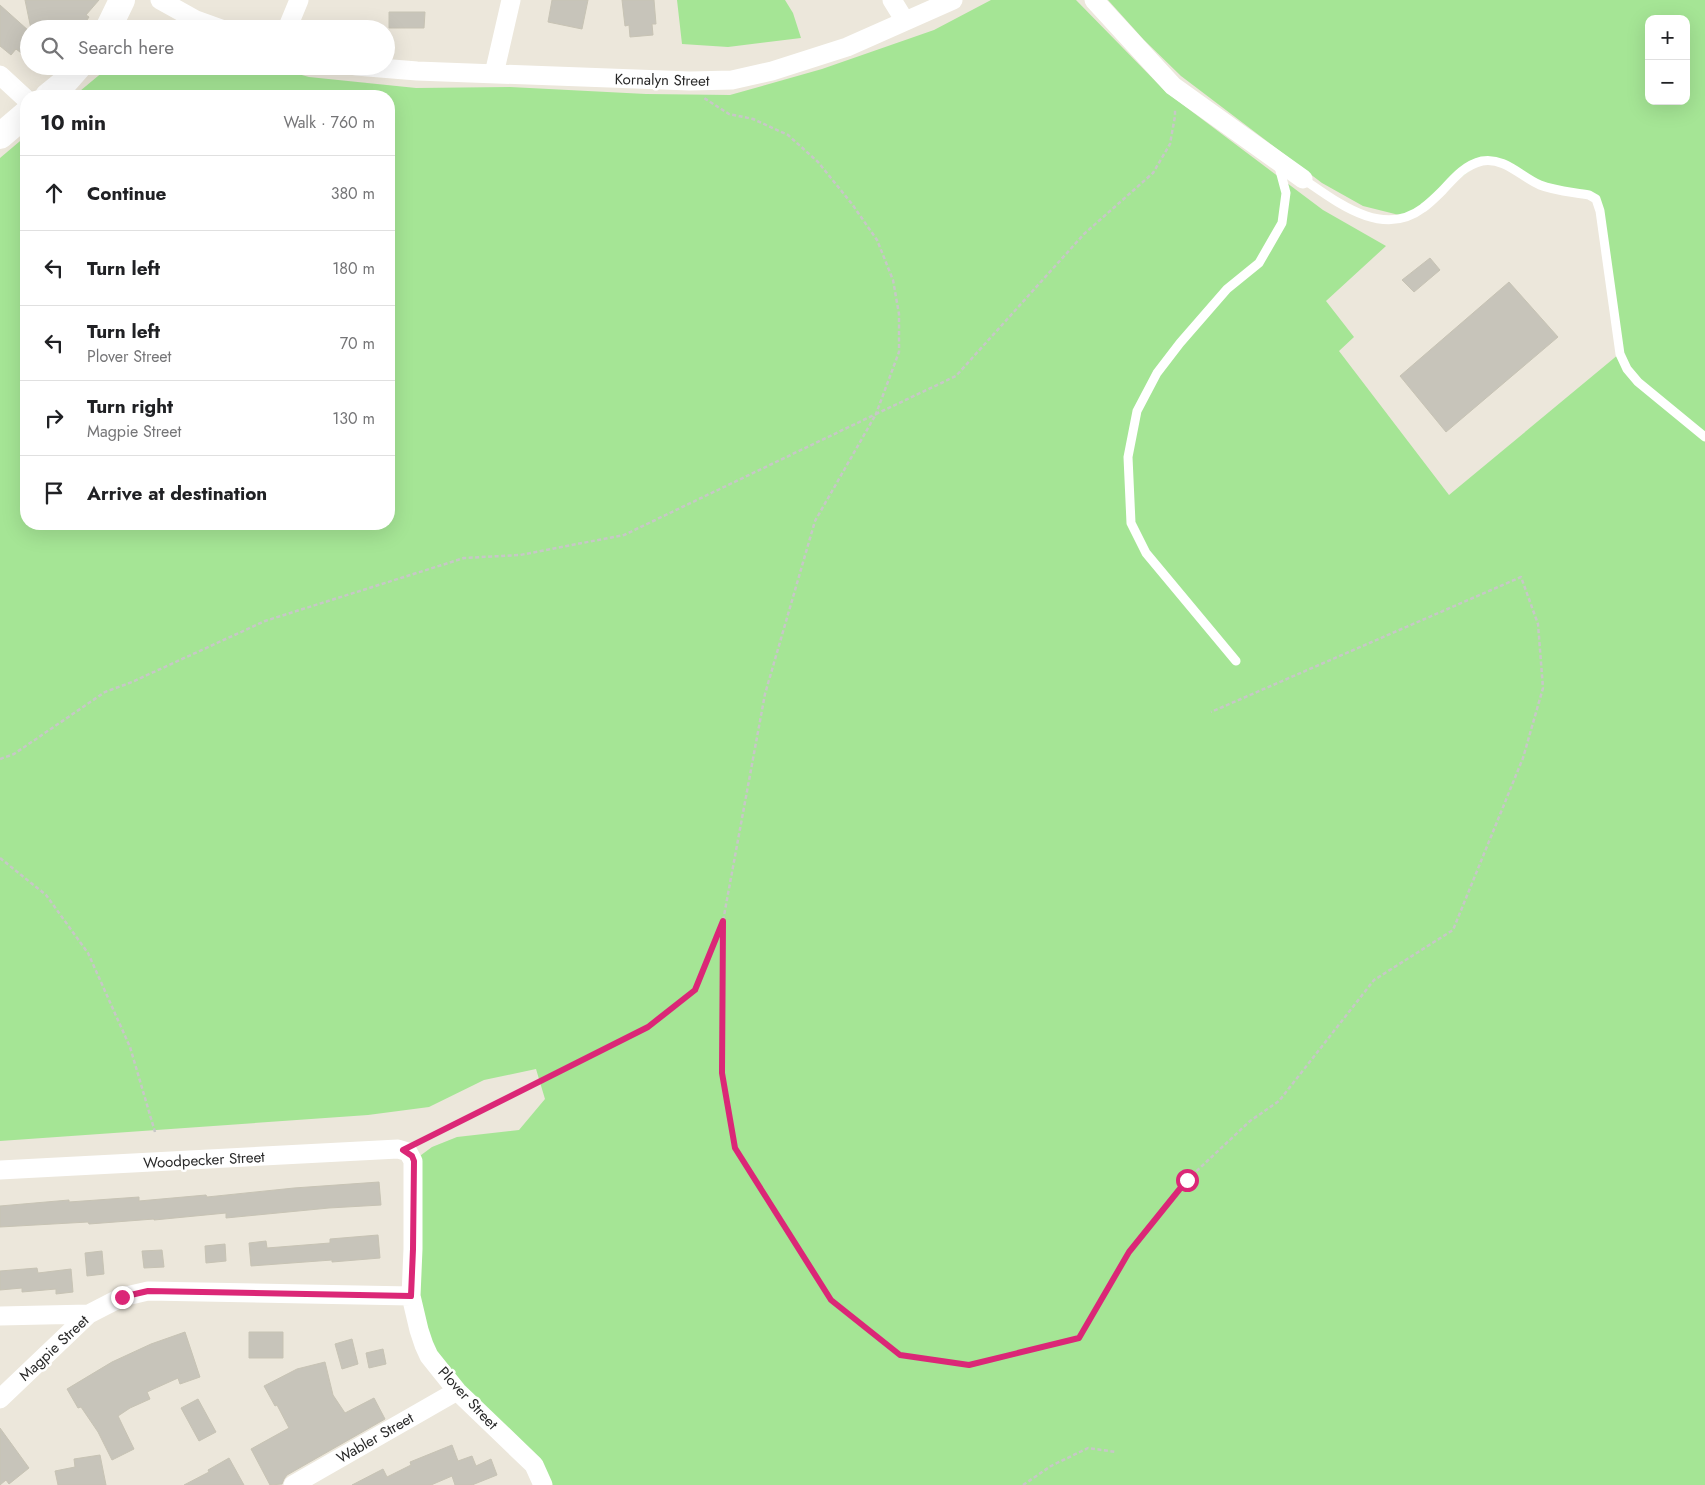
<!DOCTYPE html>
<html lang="en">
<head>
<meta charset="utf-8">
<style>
  body { margin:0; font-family:Jost,sans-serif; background:#f2f2f2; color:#202124 }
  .controls { position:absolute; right:15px; top:15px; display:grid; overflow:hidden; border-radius:10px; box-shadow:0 5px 20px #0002 }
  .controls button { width:45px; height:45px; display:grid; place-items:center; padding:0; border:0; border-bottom:1px solid #e0e0e0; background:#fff; color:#202124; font:25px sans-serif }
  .stop { position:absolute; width:15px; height:15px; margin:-11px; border:4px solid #db2777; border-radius:50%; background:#fff }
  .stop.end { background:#db2777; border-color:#fff; box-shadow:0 1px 5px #0008 }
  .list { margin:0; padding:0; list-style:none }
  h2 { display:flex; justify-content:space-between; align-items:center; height:65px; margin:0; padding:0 20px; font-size:21px }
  h2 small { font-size:16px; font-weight:400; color:#757577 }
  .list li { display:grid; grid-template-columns:32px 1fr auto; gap:15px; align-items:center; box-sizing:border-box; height:75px; padding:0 20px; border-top:1px solid #e0e0e0 }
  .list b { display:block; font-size:19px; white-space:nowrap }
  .list p { margin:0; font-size:16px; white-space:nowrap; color:#757577 }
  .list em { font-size:16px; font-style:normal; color:#757577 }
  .icon { flex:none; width:28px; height:28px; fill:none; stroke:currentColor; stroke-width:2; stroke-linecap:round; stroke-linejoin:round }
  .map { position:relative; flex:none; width:1705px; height:1485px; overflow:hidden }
  .search { position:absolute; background:#fff; box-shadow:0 5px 20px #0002; left:20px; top:20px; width:375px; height:55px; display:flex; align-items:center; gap:12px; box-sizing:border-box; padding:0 18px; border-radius:28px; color:#757577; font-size:19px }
  .panel { position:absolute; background:#fff; box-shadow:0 5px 20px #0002; left:20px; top:90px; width:375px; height:440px; border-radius:20px }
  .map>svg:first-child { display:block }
</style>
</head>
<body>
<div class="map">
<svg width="1705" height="1485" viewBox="0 0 1705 1485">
  <rect width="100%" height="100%" fill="#ece7db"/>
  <path fill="#a5e595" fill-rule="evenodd" d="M677,0H785L793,13L801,38L728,47L682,44Z
    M991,0H1076L1166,92L1323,210L1386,246L1326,301L1354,337L1339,351L1449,495L1619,354L1596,199L1540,185L1500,162L1483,161L1407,217L1363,206L1322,183L1181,76L1144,40L1108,0H1705V1485H543L419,1330L413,1161L432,1147L457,1137L519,1130L545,1099L536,1069L484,1080L429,1107L368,1115L0,1141V158L26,136V524H389V96H74L110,66H161L170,70L181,66H269L309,77L416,88L510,87L646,94L730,95L822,69L934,30ZM1649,19H1686V101H1649Z"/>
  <path fill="#c7c4ba" stroke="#c7c3b4" d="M25,0H99L86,15L89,17L81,29H31Z
    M552,0H588L582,29L548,22Z
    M622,0H654L656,24H652L653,35L630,37L629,25L625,26Z
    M0,5L29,31V59L16,49L11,55L0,46Z
    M389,12H425L424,28H389Z
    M1430,258L1440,270L1414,292L1402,280Z
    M1509,282L1558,337L1446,432L1400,376Z
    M379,1182L381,1205L329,1208L226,1218V1213L154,1220V1219L89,1224L88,1222L0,1227V1206L69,1200V1202L139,1197V1201L206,1195L207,1197L294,1188Z
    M378,1235L380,1258L332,1262V1260L251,1266L249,1243L266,1241L267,1248L330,1243V1239Z
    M225,1244L226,1261L206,1263L205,1246Z
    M162,1250L164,1267L144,1268L142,1251Z
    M102,1251L104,1274L87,1276L85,1253Z
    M37,1268L38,1273L71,1269L73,1292L56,1294V1289L22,1292V1288L0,1290V1271Z
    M185,1332L200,1377L180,1384L178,1378L147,1392L150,1399L130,1408L118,1416L134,1449L112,1460L98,1432L81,1407L78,1408L67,1389L112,1362L151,1344Z
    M249,1332H283V1358H249Z
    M352,1339L358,1364L342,1369L335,1344Z
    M383,1349L386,1364L369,1368L366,1353Z
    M325,1362L333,1395L345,1413L374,1398L385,1419L287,1475L284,1479L282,1484L270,1485L251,1449L289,1428L277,1405L275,1406L264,1386L297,1369Z
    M198,1399L216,1432L199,1441L181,1408Z
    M0,1428L29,1468L9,1484L6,1480L0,1485Z
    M452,1445L458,1461L472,1456L476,1466L491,1459L497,1475L472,1485H455L452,1476L431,1485H352L383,1469L387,1477L411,1465L410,1462Z
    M100,1455L106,1485H58L55,1471L75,1467L74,1459Z
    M229,1458L244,1485H184L209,1472L208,1470Z"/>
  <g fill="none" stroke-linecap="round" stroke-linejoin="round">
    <path stroke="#c7c7c7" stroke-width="2.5" stroke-dasharray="4 2.5" stroke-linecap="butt" d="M0,759L14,754L105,692L132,682L265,621L464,558L520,555L624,535L876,414L899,352V314L893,280L877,240L852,204L818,162L788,135L753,119L729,114L704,98
      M0,858L46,895L88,953L130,1047L155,1132
      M723,921L722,1073L735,1148L831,1300L900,1355L969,1365L1079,1338L1129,1252L1187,1180L1250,1121L1279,1101L1374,980L1453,930L1523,758L1543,688L1538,624L1521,577L1211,712
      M420,1141L649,1027L695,990L723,921L765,694L815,521L876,414L956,376L1084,234L1153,173L1170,144L1175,116V109
      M1023,1485L1051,1466L1088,1448L1116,1452"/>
    <path stroke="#fff" stroke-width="9" d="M1303,179C1337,202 1382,239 1423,208C1430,203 1437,196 1443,190C1454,178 1465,165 1482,161C1505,157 1521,177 1540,185C1555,191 1573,192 1589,195L1596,199L1600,211L1620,354L1627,369L1638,382L1705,437
      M1236,661L1146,553L1131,523L1128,457L1137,411L1157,373L1180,343L1227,289L1259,263L1282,223L1286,193L1278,163"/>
    <path stroke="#fff" stroke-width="19" d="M160,0L196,20L221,29
      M892,0L905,21
      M1094,0L1173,86L1303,179
      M287,29L299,0
      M356,66L417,71L690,81L732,80L772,71L847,47L953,0
      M494,74L511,0
      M0,75L26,99
      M0,1170L398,1149L408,1152L413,1161V1249L411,1296L419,1330L424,1345L429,1356L457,1391L534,1465L543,1485
      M0,1316L89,1314
      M0,1399L89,1314L122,1297L148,1291L411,1296
      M293,1485L457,1391"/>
    <path stroke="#fff" stroke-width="26" d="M108,29L122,0
      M48,96L64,83L79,66
      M0,136L26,114"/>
  </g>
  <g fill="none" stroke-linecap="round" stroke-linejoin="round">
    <path stroke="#db2777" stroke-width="6" d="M122,1297L148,1291L411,1296L413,1249L414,1161L412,1156L403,1150L648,1027L695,990L723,921L722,1073L735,1148L831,1300L900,1355L969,1365L1079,1338L1129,1252L1187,1180"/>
  </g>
  <g text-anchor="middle" stroke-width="5" stroke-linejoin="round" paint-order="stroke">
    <g font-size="15" fill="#292929" stroke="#fff">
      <text transform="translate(662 80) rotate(1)" y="5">Kornalyn Street</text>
      <text transform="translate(204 1160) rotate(-3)" y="5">Woodpecker Street</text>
      <text transform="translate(54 1348) rotate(-43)" y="5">Magpie Street</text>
      <text transform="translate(468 1398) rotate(47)" y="5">Plover Street</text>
      <text transform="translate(375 1438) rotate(-30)" y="5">Wabler Street</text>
    </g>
  </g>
</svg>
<div class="controls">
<button>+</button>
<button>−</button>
</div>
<div class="stop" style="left:1187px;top:1180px"></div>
<div class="stop end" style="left:122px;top:1297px"></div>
<div class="search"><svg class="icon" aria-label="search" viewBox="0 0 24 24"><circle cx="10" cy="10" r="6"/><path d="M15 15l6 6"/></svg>Search here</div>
<section class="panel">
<h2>10 min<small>Walk · 760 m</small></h2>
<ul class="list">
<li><svg class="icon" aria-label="ahead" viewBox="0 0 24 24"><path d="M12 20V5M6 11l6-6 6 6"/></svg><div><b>Continue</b></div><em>380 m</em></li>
<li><svg class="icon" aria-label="left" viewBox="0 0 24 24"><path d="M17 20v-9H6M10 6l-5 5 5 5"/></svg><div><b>Turn left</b></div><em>180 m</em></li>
<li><svg class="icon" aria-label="left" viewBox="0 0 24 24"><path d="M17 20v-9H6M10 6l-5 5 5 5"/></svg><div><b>Turn left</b><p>Plover Street</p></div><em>70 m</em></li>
<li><svg class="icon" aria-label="right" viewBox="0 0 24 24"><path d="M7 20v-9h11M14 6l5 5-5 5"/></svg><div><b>Turn right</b><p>Magpie Street</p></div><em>130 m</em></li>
<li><svg class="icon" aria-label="arrive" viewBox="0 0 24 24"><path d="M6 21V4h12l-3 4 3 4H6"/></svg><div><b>Arrive at destination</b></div></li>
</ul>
</section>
</div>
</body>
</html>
